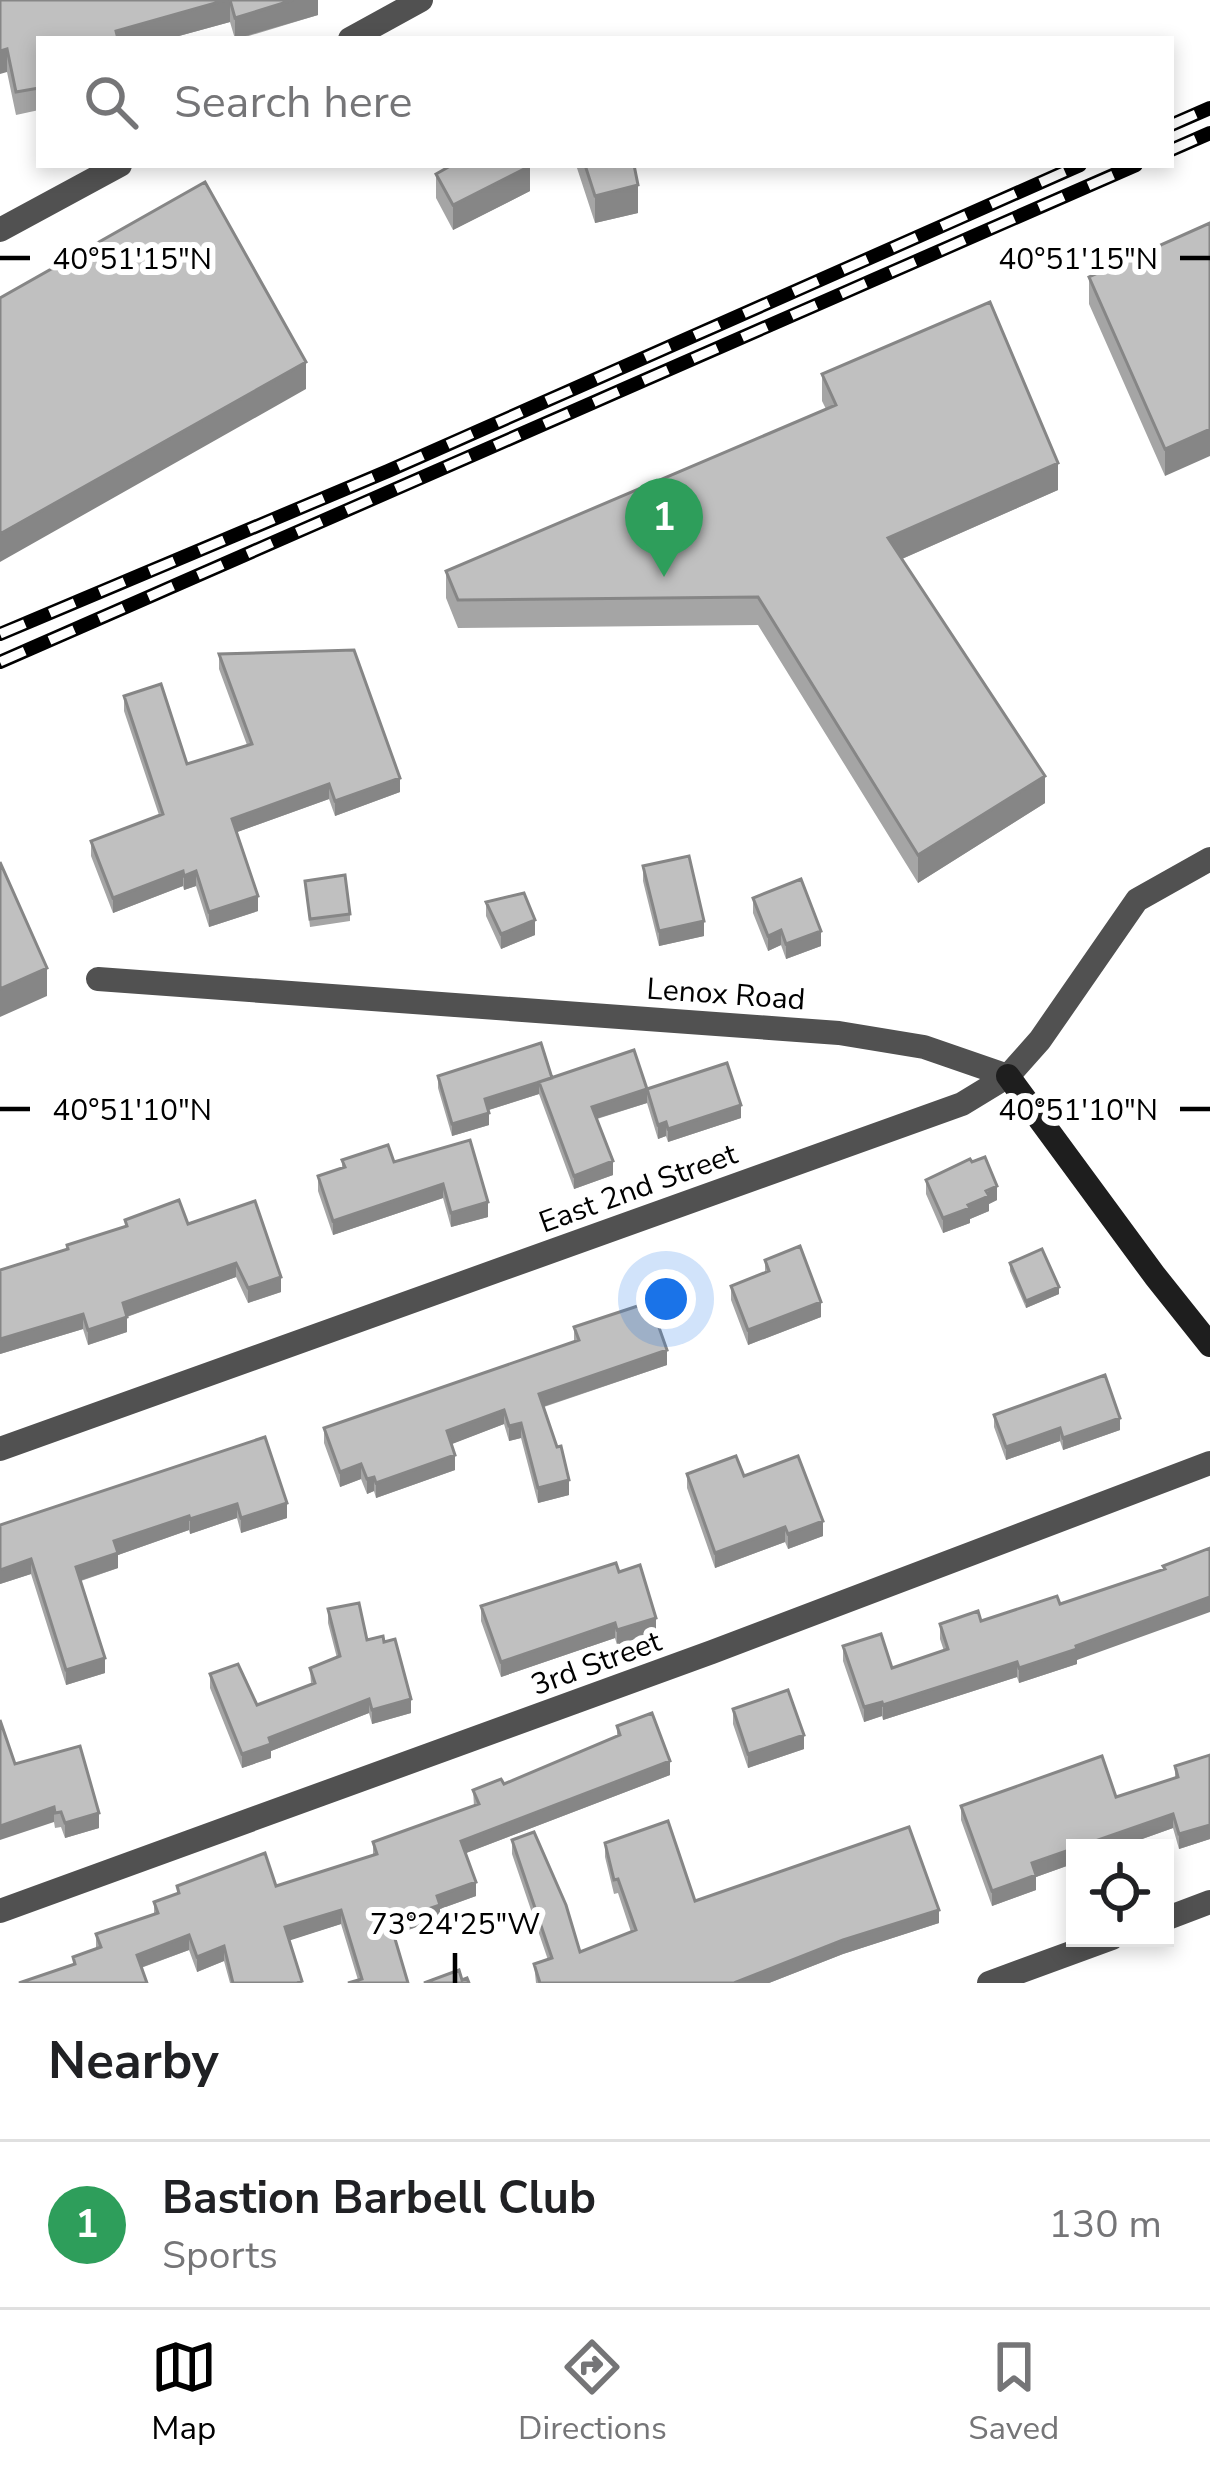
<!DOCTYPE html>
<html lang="en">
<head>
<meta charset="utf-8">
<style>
  body { margin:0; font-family:"Nunito Sans",sans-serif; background:#f6f6f6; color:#202124 }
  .controls { position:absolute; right:36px; bottom:36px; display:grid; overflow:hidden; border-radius:0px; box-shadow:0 6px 18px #0003 }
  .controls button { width:108px; height:108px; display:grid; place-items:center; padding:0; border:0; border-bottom:3px solid #e0e0e0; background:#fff; color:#202124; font:60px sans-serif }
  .you { position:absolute; left:666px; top:1299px; width:42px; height:42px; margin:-30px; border:9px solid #fff; border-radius:50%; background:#1a73e8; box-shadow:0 0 0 18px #1a73e833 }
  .badge { display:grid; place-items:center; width:78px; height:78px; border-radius:50%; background:#000; color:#fff; font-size:39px; font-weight:700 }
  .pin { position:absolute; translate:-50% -99px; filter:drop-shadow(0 3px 6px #0008) }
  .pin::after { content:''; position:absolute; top:63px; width:42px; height:36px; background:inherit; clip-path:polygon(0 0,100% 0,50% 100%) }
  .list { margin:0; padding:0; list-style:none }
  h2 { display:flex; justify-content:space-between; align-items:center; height:156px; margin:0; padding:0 48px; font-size:51px }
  h2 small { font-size:39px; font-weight:400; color:#757577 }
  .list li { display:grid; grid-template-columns:78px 1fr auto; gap:36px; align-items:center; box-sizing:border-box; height:168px; padding:0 48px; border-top:3px solid #e0e0e0 }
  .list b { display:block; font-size:45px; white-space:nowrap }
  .list p { margin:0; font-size:39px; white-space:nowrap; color:#757577 }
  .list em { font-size:39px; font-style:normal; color:#757577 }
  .icon { flex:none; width:66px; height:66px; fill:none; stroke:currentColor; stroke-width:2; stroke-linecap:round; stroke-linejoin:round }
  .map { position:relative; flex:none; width:1210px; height:1983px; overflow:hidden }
  .search { position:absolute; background:#fff; box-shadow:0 6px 18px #0003; left:36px; right:36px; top:36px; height:132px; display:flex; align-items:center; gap:30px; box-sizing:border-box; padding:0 42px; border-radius:0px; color:#757577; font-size:45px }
  .sheet { height:324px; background:#fff }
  nav { display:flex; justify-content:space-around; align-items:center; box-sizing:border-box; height:168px; border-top:3px solid #e0e0e0; background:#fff; font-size:33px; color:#757577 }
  nav a { display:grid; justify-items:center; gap:6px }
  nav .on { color:#000 }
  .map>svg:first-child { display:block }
</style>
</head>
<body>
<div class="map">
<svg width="1210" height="1983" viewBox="0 0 1210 1983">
  <rect width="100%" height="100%" fill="#fff"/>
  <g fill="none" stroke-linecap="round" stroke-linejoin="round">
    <path stroke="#515151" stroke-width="24" d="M350,39L421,0
      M0,230L120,165
      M98,979L839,1033L924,1047L1008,1076
      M0,1449L962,1104L1008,1076L1040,1040L1137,900L1210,859
      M0,1911L712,1652L1210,1463
      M1165,1919L1210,1902
      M989,1983L1112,1938"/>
    <path stroke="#1e1e1e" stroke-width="24" d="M1008,1076L1155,1276L1210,1345"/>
    <g stroke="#000" stroke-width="14">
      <path id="rail" d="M1171,125L1210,108
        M1171,150L1210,133
        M0,634L388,471L1080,165
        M0,662L1136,165"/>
    </g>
    <use href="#rail" stroke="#fff" stroke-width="9" stroke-dasharray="27" stroke-linecap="butt"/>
  </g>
  <path fill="#a5a5a5" d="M0,0H318V15L239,39H235L230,22L168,39H39V110L16,115L7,72Z
    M576,165H634L638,213L595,223Z
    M436,174L530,191L453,230L436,198Z
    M1210,223L1165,476L1089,304V277Z
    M822,374L1058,490L902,559L1045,803L918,883L758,625L458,628L446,598V571L826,409L822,401Z
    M219,654L400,792L335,816L329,799L237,832L258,911L209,927L196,886L184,890L183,886L113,913L91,856V841L159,815L124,711V696L187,764L247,745L219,669Z
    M643,866L704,936L659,946L643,881Z
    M305,881L350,914V921L310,927Z
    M753,898L821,946L786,959L781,945L768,951L753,913Z
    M486,902L535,935L501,949L486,916Z
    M438,1076L552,1078L647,1089L741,1118L668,1142L666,1136L658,1139L647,1103L597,1119L613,1175L574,1189L539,1094L489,1110V1125L452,1136L438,1088Z
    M470,1140L488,1217L451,1227L443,1198L333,1235L318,1191V1176L342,1168V1160L394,1162Z
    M926,1180L997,1200L989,1204V1211L970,1219V1223L943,1233L926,1194Z
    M125,1220L188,1224L281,1292L248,1303L236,1277L127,1317V1332L88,1345L83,1329L0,1354V1270L67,1250V1245L125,1227Z
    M765,1260L821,1317L748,1345L731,1300V1286L765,1272Z
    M1010,1263L1059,1294L1026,1308L1010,1271Z
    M574,1327L667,1365L544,1407L569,1495L538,1503L521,1438L509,1441L504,1424L451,1444L455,1470L376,1498L374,1491L367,1494L361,1479L340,1487L324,1443V1428L574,1342Z
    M994,1415L1120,1430L1063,1450L1060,1441L1006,1460L994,1427Z
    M265,1437L287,1518L241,1533L237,1518L190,1534L189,1530L118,1555V1568L81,1581L105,1673L66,1685L31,1574L0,1584V1525Z
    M687,1474L823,1536L788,1549L785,1542L715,1568L687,1488Z
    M1210,1548L1077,1660V1664L1019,1683L1017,1677L883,1720L882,1716L864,1722L843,1661V1646L892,1668L944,1651L940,1639V1624L981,1621L1060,1604L1163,1570V1566Z
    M619,1572L656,1632L617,1645L615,1638L501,1677L481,1621V1606Z
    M328,1609L367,1640L411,1713L372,1724L369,1713L271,1751V1758L242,1768L210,1688V1674L257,1705L311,1684L310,1668L337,1658L328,1623Z
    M733,1709L804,1749L748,1768L733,1724Z
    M617,1726L670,1775L466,1853L476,1896L440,1909V1919L394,1935L408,1983L358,1980L341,1924L289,1940L302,1983H230L224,1961L197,1972L189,1950L141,1968L73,1965V1957L96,1949V1934L154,1914V1902L177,1894V1886H276L373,1855V1842L474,1806L473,1790L504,1784L617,1737Z
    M1210,1755V1839L1179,1849L1173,1828L1036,1877V1890L992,1906L961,1820V1806L1116,1797L1175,1778V1766Z
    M15,1764L99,1828L65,1838L61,1827L55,1828L54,1822Z
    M512,1840L580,1952L631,1932L618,1893L614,1894L605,1857V1843L695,1901L939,1923L843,1954L769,1983H536L534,1964L548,1960L512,1854Z"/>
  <path fill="#868686" d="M226,0H230V22L168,39H116V31Z
    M293,0H318V15L235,39V18Z
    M7,49V72L0,74V51Z
    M530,166V191L453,230V205Z
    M638,185V213L595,223V196Z
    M306,362V389L0,562V534Z
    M1210,429V456L1165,476V449Z
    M1058,463V490L888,565V538Z
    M1045,776V803L918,883V855Z
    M400,778V792L335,816V801Z
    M329,784V799L232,834V819Z
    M183,871V886L113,913V898Z
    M196,871V886L184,890V876Z
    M258,896V911L209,927V912Z
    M535,920V935L501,949V934Z
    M704,921V936L659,946V931Z
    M781,930V945L768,951V936Z
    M821,931V946L786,959V944Z
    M47,968V996L0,1017V989Z
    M552,1078L539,1082V1094L485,1111V1099Z
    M647,1089V1103L592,1120V1107Z
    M741,1105V1118L668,1142V1129Z
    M489,1113V1125L452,1136V1124Z
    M666,1122V1136L658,1139V1125Z
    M613,1161V1175L574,1189V1176Z
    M443,1184V1198L333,1235V1221Z
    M997,1186V1200L989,1204V1211L970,1219V1223L943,1233V1218Z
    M488,1202V1217L451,1227V1213Z
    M236,1263V1277L123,1318V1303Z
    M281,1277V1292L248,1303V1288Z
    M1059,1287V1294L1026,1308V1301Z
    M821,1302V1317L748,1345V1330Z
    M83,1314V1329L0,1354V1339Z
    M127,1317V1332L88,1345V1330Z
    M667,1350V1365L539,1408V1394Z
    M504,1410V1424L447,1446V1431Z
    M1120,1418V1430L1063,1450V1438Z
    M521,1423V1438L509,1441V1426Z
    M1060,1428V1441L1006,1460V1447Z
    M455,1455V1470L376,1498V1483Z
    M361,1464V1479L340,1487V1472Z
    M374,1477V1491L367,1494V1479Z
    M569,1480V1495L538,1503V1488Z
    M287,1503V1518L241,1533V1518Z
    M237,1504V1518L190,1534V1519Z
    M189,1516V1530L118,1555V1568L76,1582V1567L114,1541Z
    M823,1521V1536L788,1549V1534Z
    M785,1527V1542L715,1568V1553Z
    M31,1559V1574L0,1584V1570Z
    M1210,1597V1612L1077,1660V1664L1019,1683V1668Z
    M656,1618V1632L617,1645V1630Z
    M615,1623V1638L501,1677V1662Z
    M105,1658V1673L66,1685V1670Z
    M1017,1662V1677L883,1720V1705Z
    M369,1699V1713L271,1751V1758L242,1768V1754L269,1738Z
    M411,1699V1713L372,1724V1710Z
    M882,1702V1716L864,1722V1707Z
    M804,1735V1749L748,1768V1754Z
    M670,1761V1775L461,1855V1841Z
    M54,1807V1822L0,1840V1826Z
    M99,1813V1828L65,1838V1823Z
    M1173,1814V1828L1117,1848H1075Z
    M1210,1825V1839L1179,1849V1834Z
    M1075,1848V1863L1036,1877V1890L992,1906V1891L1032,1863Z
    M476,1882V1896L440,1909V1919L390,1936V1922L437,1896Z
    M341,1910V1924L285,1942V1927Z
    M939,1910V1923L843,1954L769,1983H734L843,1940Z
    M189,1935V1950L137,1969V1955Z
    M224,1946V1961L197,1972V1957Z"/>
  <path fill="#c0c0c0" stroke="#868686" stroke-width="3" d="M0,0H226L116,31L118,39H39V88L16,92L7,49L0,51Z
    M230,0H293L235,18Z
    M452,165H529L530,166L453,205L436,174Z
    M585,165H634L638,185L595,196Z
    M205,182L306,362L0,534V298Z
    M1210,223V429L1165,449L1089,277Z
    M990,302L1058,463L888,538L1045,776L918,855L758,597L458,600L446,571L836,405L822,374Z
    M354,650L400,778L335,801L329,784L232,819L258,896L209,912L196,871L184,876L183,871L113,898L91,841L163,814L124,696L161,684L187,764L252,744L219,654Z
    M689,856L704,921L659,931L643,866Z
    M0,862L47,968L0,989Z
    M345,875L350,914L310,919L305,881Z
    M801,879L821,931L786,944L781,930L768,936L753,898Z
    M524,893L535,920L501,934L486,902Z
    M541,1043L552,1078L485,1099L489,1113L452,1124L438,1076Z
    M634,1050L647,1089L727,1063L741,1105L668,1129L666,1122L658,1125L647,1089L592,1107L613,1161L574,1176L539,1082Z
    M470,1140L488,1202L451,1213L443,1184L333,1221L318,1176L345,1167L342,1160L388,1145L394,1162Z
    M985,1157L997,1186L986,1191L989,1196L968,1205L970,1208L943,1218L926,1180L970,1159L972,1162Z
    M179,1200L188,1224L255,1201L281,1277L248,1288L236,1263L123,1303L127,1317L88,1330L83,1314L0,1339V1270L68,1249L67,1245L127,1226L125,1220Z
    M800,1246L821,1302L748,1330L731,1286L769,1271L765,1260Z
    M1042,1249L1059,1287L1026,1301L1010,1263Z
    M650,1302L667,1350L539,1394L557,1447L561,1446L569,1480L538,1488L521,1423L509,1426L504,1410L447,1431L455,1455L376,1483L374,1477L367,1479L361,1464L340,1472L324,1428L579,1340L574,1327Z
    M1105,1375L1120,1418L1063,1438L1060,1428L1006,1447L994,1415Z
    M265,1437L287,1503L241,1518L237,1504L190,1519L189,1516L114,1541L118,1553L76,1567L105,1658L66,1670L31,1559L0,1570V1525Z
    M736,1456L744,1476L798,1456L823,1521L788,1534L785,1527L715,1553L687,1474Z
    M1210,1548V1597L1076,1646L1077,1649L1019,1668L1017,1662L883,1705L882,1702L864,1707L843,1646L881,1634L892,1668L948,1649L940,1624L978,1611L981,1621L1057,1596L1060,1604L1165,1569L1163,1566Z
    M616,1563L619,1572L640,1565L656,1618L617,1630L615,1623L501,1662L481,1606Z
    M359,1603L367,1640L383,1636L384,1642L395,1639L411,1699L372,1710L369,1699L269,1738L271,1744L242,1754L210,1674L238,1664L257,1705L315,1683L310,1668L340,1656L328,1609Z
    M788,1690L804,1735L748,1754L733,1709Z
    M652,1713L670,1761L461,1841L476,1882L437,1896L440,1905L390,1922L408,1983H348L362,1979L341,1910L285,1927L302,1981L297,1983H233L224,1946L197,1957L189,1935L137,1955L147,1983H19L75,1964L73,1957L101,1947L96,1934L158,1913L154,1902L179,1893L177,1886L265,1853L276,1886L377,1854L373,1842L479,1804L473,1790L501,1779L504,1784L620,1735L617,1726Z
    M0,1720L15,1764L80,1746L99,1813L65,1823L61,1812L55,1813L54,1807L0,1826Z
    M1210,1755V1825L1179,1834L1173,1814L1032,1863L1036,1875L992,1891L961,1806L1102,1756L1116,1797L1178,1777L1175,1766Z
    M668,1821L695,1901L909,1827L939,1910L843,1940L734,1983H540L534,1964L552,1958L512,1840L534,1832L566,1905L580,1952L636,1930L618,1879L614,1880L605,1843Z
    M459,1970L462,1980L467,1978L469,1983H424Z"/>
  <path fill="none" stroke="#000" stroke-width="4.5" d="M0,258H30M1180,258H1210M0,1109H30M1180,1109H1210M455,1953V1983"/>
  <g text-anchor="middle" stroke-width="12" stroke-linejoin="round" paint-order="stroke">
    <g font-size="30" fill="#000" stroke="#fff">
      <text transform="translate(726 994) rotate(4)" y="10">Lenox Road</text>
      <text transform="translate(638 1188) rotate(-20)" y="10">East 2nd Street</text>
      <text transform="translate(596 1663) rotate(-20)" y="10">3rd Street</text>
    </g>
  </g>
  <g font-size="30" text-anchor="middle" fill="#000" stroke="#fff" stroke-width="12" stroke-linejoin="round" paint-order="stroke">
    <text x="132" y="269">40°51'15"N</text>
    <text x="1078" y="269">40°51'15"N</text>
    <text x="132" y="1120">40°51'10"N</text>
    <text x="1078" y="1120">40°51'10"N</text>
    <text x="455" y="1934">73°24'25"W</text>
  </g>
</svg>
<div class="controls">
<button><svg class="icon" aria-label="locate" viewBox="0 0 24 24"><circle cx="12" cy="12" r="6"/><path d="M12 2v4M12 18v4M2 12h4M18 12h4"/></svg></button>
</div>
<div class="you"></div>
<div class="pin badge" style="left:664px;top:577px;background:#2e9e5b">1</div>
<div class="search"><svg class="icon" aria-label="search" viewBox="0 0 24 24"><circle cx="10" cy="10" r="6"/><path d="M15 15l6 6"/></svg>Search here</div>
</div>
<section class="sheet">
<h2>Nearby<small></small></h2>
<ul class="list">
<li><span class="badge" style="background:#2e9e5b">1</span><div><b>Bastion Barbell Club</b><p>Sports</p></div><em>130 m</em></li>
</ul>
</section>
<nav>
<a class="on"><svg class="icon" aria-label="map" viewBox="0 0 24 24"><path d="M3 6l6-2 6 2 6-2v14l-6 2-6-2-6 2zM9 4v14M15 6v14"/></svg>Map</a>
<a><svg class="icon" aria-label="directions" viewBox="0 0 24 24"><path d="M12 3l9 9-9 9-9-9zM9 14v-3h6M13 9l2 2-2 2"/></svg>Directions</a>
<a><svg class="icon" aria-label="saved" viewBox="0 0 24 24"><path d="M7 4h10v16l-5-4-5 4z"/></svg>Saved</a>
</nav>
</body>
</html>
